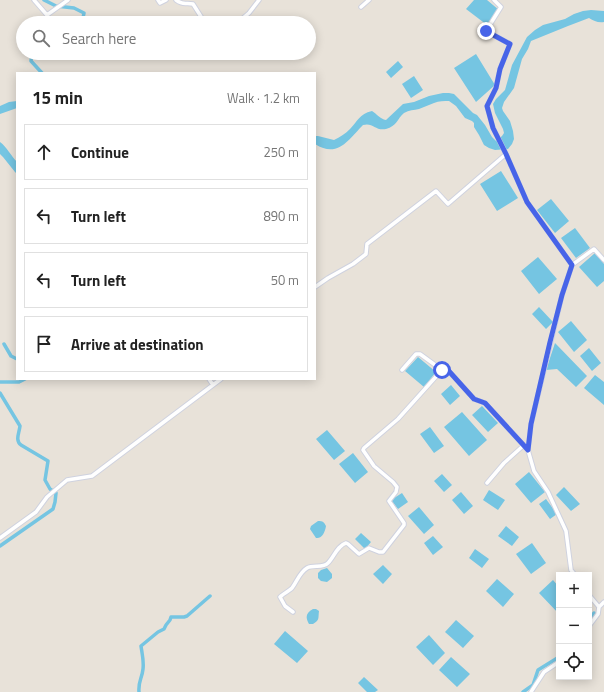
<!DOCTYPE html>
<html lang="en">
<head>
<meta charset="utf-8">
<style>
  body { margin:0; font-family:"Titillium Web",sans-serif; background:#f6f6f6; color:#222 }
  .controls { position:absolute; right:12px; bottom:12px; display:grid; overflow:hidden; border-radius:0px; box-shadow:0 2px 10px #0003 }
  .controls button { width:36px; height:36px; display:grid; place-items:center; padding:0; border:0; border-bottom:1px solid #e0e0e0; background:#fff; color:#222; font:20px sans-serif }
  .stop { position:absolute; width:12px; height:12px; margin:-9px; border:3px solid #4764e8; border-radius:50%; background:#fff }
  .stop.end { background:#4764e8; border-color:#fff; box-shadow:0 1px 4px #0008 }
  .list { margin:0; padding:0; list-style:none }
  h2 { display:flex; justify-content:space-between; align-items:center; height:52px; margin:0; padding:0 16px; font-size:17px }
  h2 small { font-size:13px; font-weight:400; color:#767676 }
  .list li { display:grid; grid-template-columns:26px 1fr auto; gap:12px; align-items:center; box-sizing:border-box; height:56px; margin:0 8px 8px; padding:0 8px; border:1px solid #e0e0e0; border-radius:0px }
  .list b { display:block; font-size:15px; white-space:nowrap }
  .list em { font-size:13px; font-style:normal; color:#767676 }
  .icon { flex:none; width:22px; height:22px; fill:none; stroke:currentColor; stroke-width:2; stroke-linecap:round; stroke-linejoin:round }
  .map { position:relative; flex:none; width:604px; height:692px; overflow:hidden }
  .search { position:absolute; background:#fff; box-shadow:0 2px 10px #0003; left:16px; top:16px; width:300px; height:44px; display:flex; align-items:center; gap:10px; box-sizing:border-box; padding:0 14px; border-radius:22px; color:#767676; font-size:15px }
  .panel { position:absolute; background:#fff; box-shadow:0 2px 10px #0003; left:16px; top:72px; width:300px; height:308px; border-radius:0px }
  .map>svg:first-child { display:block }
</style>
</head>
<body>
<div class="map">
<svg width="604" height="692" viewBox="0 0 604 692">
  <rect width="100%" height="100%" fill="#e8e2d9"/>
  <path fill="#75c5e2" d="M474,0H487L499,10L487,25L466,9Z
    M591,10L604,11V22C598,23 594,21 589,18L568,26L531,41L528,49L522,59L514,88L504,102L502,108L503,111L510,121L513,131L514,139L512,144L508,149L495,150L489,148L484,145L479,135L474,127V123L472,121L465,118L456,106L449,101C444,101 439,101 434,103C429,105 424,107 419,109C414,110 409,110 404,113C397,119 397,126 386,129C375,131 373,122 363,125C349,139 338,159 315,144V136H318L334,140C340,137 345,134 350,129C358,121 359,114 372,111C377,114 380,119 386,120L403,104L414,102L429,96L443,93H449L454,94L473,113L477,115L485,125L492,137L496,141L502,136L504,133L503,129L495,113L493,104L496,99L505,90L512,65L527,37L535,30L543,25L565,19L574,14L583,11Z
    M476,54L495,85L476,102L454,68Z
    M398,61L403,67L391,78L386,72Z
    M414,76L423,90L411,98L402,84Z
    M17,101V108L0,114V106L9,102Z
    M0,142C7,147 11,156 17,162V174L15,172L3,157L0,154Z
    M501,171L518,198L497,211L480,184Z
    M551,199L569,221L555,233L537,210Z
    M575,228L590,248L576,258L561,238Z
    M595,253L604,264V281L597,287L579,267Z
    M538,257L557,279L539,294L521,271Z
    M539,307L553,322L546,329L532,314Z
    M571,321L587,340L574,352L558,332Z
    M555,343L587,376L576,387L557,369L546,370Z
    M589,348L601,363L592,371L580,356Z
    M418,357L436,372L424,387L405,371Z
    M595,375L604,382V405L584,388Z
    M451,385L460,396L450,405L441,394Z
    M482,406L498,423L488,432L472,415Z
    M462,412L487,440L469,456L444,427Z
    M430,427L444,446L434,453L420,434Z
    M327,430L345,451L334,460L316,439Z
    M353,453L368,472L355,483L339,464Z
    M529,472L545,492L531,503L515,484Z
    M442,474L452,485L444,492L434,481Z
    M564,487L580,504L571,511L556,495Z
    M489,490L505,500L498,510L483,500Z
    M461,492L473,506L464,514L452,500Z
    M402,493L408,502L398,509L391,500Z
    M546,499L557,514L550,519L539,504Z
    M419,507L434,525L424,534L408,516Z
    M318,521C323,521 324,522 326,526C325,532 322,539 316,538L310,529L311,526Z
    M506,526L519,537L512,546L498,536Z
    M361,533L371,542L365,549L355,539Z
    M433,536L443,547L433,555L424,543Z
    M532,543L546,563L531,574L516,554Z
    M475,549L489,559L482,568L469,558Z
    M383,565L392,574L383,584L373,574Z
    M327,568L332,574V578L327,582L321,581L318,578V573L321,570Z
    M497,579L514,594L503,607L486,591Z
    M553,580L559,587V614L539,593Z
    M313,609H316L319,611C318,618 320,620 313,624H309C305,617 306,613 313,609Z
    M456,620L474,636L463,648L445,632Z
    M285,631L308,651L297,663L274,644Z
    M429,635L445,653L433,665L416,647Z
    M451,657L470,674L457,687L439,670Z
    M364,677L378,690L375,692H367L358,683Z"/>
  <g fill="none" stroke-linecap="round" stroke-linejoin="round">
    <path stroke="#75c5e2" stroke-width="3.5" d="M44,0L56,6L74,8L84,13L82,23
      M32,53L31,61L42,73
      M4,344L11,356L17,359
      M0,382H19L25,379
      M0,393L20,426C19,434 15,440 21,445L48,461L45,480L50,489L56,493L55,502L53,509L0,546
      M589,620L594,613
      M139,692C138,681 142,679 143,669C144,661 142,653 141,646L158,632L164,629L166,625L170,620L171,617H184L187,616L210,596
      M523,692L533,685L538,670L559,657"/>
    <g stroke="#cfd2df" stroke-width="5.5">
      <path id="minor" d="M34,0L47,15L68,0
        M158,0L160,3L166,0
        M176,0C184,6 185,2 193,4L205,23
        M494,0L501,7L486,31L510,44L500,69L496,88L487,106L493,128L506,154L527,202L572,265L562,295L531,424L528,450L534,471L548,492L566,531L571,570L575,575
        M361,7L369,0
        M237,23L249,13L259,0
        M572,265L594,249L604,260
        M315,287L328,278L353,264L366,254L367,244L436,191L448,204L506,154
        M402,370L416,354H420L442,370L444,369H447L474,399L485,403L528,450
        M209,379L213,385L221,379
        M487,483L504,463L524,445
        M0,538L36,512L47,497L67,480L92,476L213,385
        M589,595L599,607L598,614L589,626
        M599,607L604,602
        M293,612L285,606L280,597C283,594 289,591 292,588C297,581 300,572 307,568C314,564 322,569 328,563C334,557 337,546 346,543L348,544L359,554L369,548L379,552H383L404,525V523L389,501L396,492L397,487L393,482L374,466L363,450L364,448L398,419L442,370
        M531,692L544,672L559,662"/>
    </g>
    <use href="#minor" stroke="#fff" stroke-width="3.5"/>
  </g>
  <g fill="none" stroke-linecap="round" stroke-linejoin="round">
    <path stroke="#4764e8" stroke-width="5" d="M442,370L444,369H447L474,399L485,403L528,450L531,424L550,342L562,295L572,265L527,202L506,154L493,128L487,106L496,88L500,69L510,44L486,31"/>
  </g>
</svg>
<div class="controls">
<button>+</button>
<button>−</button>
<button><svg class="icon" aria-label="locate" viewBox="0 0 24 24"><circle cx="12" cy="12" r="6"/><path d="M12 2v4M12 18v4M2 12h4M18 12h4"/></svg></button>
</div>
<div class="stop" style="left:442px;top:370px"></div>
<div class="stop end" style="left:486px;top:31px"></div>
<div class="search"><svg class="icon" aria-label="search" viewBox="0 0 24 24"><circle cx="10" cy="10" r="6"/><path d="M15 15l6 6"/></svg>Search here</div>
<section class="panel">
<h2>15 min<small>Walk · 1.2 km</small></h2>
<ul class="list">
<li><svg class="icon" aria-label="ahead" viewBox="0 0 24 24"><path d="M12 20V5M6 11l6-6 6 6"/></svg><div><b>Continue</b></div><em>250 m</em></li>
<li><svg class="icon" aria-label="left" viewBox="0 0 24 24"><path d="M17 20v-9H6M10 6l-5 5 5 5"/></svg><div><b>Turn left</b></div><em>890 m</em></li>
<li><svg class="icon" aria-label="left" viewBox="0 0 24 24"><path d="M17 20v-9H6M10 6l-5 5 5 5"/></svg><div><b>Turn left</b></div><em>50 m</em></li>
<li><svg class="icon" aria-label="arrive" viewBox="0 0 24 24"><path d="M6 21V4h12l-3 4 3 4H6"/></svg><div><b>Arrive at destination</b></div></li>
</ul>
</section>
</div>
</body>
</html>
